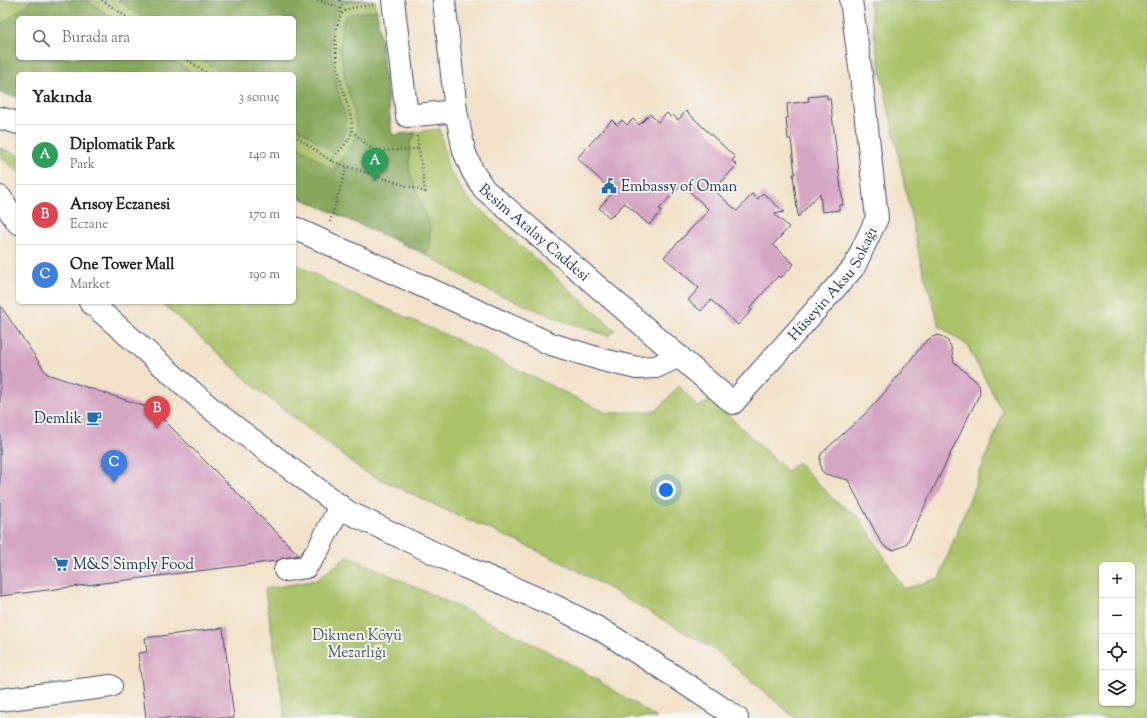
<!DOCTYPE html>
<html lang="tr">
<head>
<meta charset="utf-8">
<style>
  body { margin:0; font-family:"Sorts Mill Goudy",serif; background:#f2f2f2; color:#202124 }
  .controls { position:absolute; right:12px; bottom:12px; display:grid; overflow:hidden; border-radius:6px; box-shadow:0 1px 3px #0004 }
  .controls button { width:36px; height:36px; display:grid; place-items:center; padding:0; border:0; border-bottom:1px solid #e0e0e0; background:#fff; color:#202124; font:20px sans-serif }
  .you { position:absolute; left:666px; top:490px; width:14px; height:14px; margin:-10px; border:3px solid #fff; border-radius:50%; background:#1a73e8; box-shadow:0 0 0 6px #1a73e833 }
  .badge { display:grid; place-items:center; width:26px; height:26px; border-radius:50%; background:#b45309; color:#fff; font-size:13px; font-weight:700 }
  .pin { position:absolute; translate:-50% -33px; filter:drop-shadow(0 1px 2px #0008) }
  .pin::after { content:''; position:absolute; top:21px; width:14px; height:12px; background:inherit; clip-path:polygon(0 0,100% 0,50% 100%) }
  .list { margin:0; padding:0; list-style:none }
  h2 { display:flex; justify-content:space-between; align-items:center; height:52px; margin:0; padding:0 16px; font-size:17px }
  h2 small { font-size:13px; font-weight:400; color:#757577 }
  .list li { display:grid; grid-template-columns:26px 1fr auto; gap:12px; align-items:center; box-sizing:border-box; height:60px; padding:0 16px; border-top:1px solid #e0e0e0 }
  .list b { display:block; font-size:15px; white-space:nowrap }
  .list p { margin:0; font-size:13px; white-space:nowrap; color:#757577 }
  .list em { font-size:13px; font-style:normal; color:#757577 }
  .icon { flex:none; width:22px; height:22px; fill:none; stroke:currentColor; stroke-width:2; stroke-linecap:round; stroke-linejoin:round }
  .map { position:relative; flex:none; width:1147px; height:718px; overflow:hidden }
  .search { position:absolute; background:#fff; box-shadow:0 1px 3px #0004; left:16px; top:16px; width:280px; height:44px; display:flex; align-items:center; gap:10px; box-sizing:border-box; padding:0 14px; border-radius:6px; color:#757577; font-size:15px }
  .panel { position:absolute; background:#fff; box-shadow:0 1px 3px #0004; left:16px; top:72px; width:280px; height:232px; border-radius:6px }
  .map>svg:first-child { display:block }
</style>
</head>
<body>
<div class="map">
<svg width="1147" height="718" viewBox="0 0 1147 718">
  <rect width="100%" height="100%" fill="#f6f6f2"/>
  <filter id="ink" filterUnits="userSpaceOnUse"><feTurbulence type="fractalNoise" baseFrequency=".025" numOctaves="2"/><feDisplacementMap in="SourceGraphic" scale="8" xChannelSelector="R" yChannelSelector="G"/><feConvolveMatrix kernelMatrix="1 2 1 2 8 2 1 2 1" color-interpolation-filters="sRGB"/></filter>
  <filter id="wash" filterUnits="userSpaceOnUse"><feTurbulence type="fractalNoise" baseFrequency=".012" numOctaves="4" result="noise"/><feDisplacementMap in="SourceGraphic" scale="16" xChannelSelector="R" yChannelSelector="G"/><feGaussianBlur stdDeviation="0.9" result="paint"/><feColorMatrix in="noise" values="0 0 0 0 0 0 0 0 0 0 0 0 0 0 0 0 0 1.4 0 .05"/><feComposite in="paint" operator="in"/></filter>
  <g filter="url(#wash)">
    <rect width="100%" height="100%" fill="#f3e2c9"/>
    <path fill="#aac267" stroke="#627862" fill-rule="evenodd" d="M0,0H375L392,135L440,129L448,168L466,197L615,330L609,336L569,323L485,289L425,254L294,195V74H18V97L0,93ZM18,18H294V58H18Z
      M869,0H1147V718H795L714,649L575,569L521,543L446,510L363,471L256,388L161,302H294V263L340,288L455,339L607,413L656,411L679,386L698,407L712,400L787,471L798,462L834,500L861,519L904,589L939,578L1003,413L967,345L940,327L921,264L878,58ZM1102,565H1132V703H1102Z
      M0,148L18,155V172L0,156Z
      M348,556C415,587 483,617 548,652C586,672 622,695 657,718H285L265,589L317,580Z"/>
    <path fill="#87a85c" stroke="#516c5d" d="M31,0H86L112,18H18V58H170L194,74H18V97L0,93V25L30,2Z
      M118,0H367L344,3L336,10L332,25L331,50L337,87L345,115L347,131L339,144L332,152L294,125V74H222L200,58H294V18H143Z
      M377,10L392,135L416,133L410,144L409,170L430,227V247L425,254L294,195V143L333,170L348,150L357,132L354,110L346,84L340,49L342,26L345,18L350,14Z"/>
    <g id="blocks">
      <path fill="#d5a6c2" d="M827,95V99L830,98L843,205H839V210L822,212L820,193L798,217L793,174H795L791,139H788L786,118H788L787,104L809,101L808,97Z
        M686,111L735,157L732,161L737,165L714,190L737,211L752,194L758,199L763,193L784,212L774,214L789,227L773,245L794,264L781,278L778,276L750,308L752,310L738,325L711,300L701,311L688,300L699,288L664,257L708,211H707L708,209L682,184L659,209L662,211L649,225L625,203L610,218L599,208L613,192L577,158L612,120L617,125L622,120L627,125L633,119L639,125L650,114L658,122L667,113L671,117L673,115L678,120Z
        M0,305L47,374L153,409L299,555L283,558L277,561L0,596Z
        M938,335L943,337L948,341L951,347L954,362L979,384L980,393L907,543L901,547L894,550L885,547L879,539L848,480L825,474L821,470L820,463V457L822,453L866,413L885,392L924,343L932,337Z
        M223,628L234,718H146L138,653L147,652L145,638Z"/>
    </g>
  </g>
  <g filter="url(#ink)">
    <use href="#blocks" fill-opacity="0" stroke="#3b4a6e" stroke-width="1"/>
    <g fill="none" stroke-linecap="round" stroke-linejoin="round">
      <g stroke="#3b4a6e" stroke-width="24">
        <g id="minor">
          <path d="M393,0L407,116L456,111"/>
          <path id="s1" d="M444,0L456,111L464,151L473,172L484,189L733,403L854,267L877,218L861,74L851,0"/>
          <path d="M0,118L18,123"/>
          <path d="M0,197L18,223"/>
          <path d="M294,228L551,344L603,360L637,368L656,367L679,356"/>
          <path d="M90,302L214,411L348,512L451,561L555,606L600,629L660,667L737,718"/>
          <path d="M285,570L306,567L318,550L340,506"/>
          <path d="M0,700L111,686"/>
        </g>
      </g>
      <path stroke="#3b4a6e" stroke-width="2.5" stroke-dasharray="1 3" stroke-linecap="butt" d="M102,0L128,18
        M317,0L340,7
        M340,0L341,15
        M185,58L208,74
        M352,131L374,151L419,149
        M294,135L331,161L425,192L417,136
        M331,160C337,154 351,139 352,131C353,119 345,98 342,86C337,69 329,21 346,10C351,7 366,6 373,5
        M330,222L347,166"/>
      <use href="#minor" stroke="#fff" stroke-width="22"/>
    </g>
  </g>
  <defs>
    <g id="civic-bare" transform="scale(1.2)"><path d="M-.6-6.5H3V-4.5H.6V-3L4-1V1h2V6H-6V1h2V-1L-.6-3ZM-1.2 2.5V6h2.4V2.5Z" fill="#1f6fb2" stroke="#f6f6f2" stroke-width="2.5" paint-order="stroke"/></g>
    <g id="cafe-bare" transform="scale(1.2)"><path d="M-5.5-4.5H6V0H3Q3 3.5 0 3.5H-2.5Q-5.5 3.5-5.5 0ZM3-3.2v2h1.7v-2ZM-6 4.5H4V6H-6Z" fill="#1f6fb2" stroke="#f6f6f2" stroke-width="2.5" paint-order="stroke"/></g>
    <g id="supermarket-bare" transform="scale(1.2)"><path d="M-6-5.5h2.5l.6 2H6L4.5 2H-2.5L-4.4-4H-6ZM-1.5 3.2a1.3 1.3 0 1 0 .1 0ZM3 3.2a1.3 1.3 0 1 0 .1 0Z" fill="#1f6fb2" stroke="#f6f6f2" stroke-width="2.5" paint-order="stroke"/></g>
  </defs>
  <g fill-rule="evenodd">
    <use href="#civic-bare" x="609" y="186"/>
    <use href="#cafe-bare" x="94" y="418"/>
    <use href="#supermarket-bare" x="61" y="564"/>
  </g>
  <g text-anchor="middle" stroke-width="4" stroke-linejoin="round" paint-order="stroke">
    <g font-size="15" fill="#1b2f5e" stroke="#f6f6f2" text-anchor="start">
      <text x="621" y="191">Embassy of Oman</text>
      <text x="82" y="423" text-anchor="end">Demlik</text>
      <text x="73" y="569">M&amp;S Simply Food</text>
    </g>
    <g font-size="15" fill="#1b2f5e" stroke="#f6f6f2">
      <text dy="5" stroke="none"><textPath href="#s1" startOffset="262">Besim Atalay Caddesi</textPath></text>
      <text dy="5" stroke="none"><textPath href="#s1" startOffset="680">Hüseyin Aksu Sokağı</textPath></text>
    </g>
    <g font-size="15" fill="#465b61" stroke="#f6f6f2">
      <text x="357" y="640">Dikmen Köyü<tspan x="357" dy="17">Mezarlığı</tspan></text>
    </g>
  </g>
</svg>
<div class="controls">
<button>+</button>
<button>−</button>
<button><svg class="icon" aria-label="locate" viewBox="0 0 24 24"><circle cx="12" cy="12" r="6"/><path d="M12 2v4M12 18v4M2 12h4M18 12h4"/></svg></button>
<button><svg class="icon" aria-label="layers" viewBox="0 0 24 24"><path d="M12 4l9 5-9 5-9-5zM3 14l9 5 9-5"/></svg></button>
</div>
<div class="you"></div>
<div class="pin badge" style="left:375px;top:181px;background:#2e9e5b">A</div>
<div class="pin badge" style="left:157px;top:429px;background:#e0444e">B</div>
<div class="pin badge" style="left:114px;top:483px;background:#3f7fe0">C</div>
<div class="search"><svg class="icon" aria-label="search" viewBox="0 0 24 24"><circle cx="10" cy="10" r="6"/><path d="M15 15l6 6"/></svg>Burada ara</div>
<section class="panel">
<h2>Yakında<small>3 sonuç</small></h2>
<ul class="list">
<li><span class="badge" style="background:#2e9e5b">A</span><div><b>Diplomatik Park</b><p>Park</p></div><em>140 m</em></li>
<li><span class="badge" style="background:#e0444e">B</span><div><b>Arısoy Eczanesi</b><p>Eczane</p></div><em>170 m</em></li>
<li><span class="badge" style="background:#3f7fe0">C</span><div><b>One Tower Mall</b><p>Market</p></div><em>190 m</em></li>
</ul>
</section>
</div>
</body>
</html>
